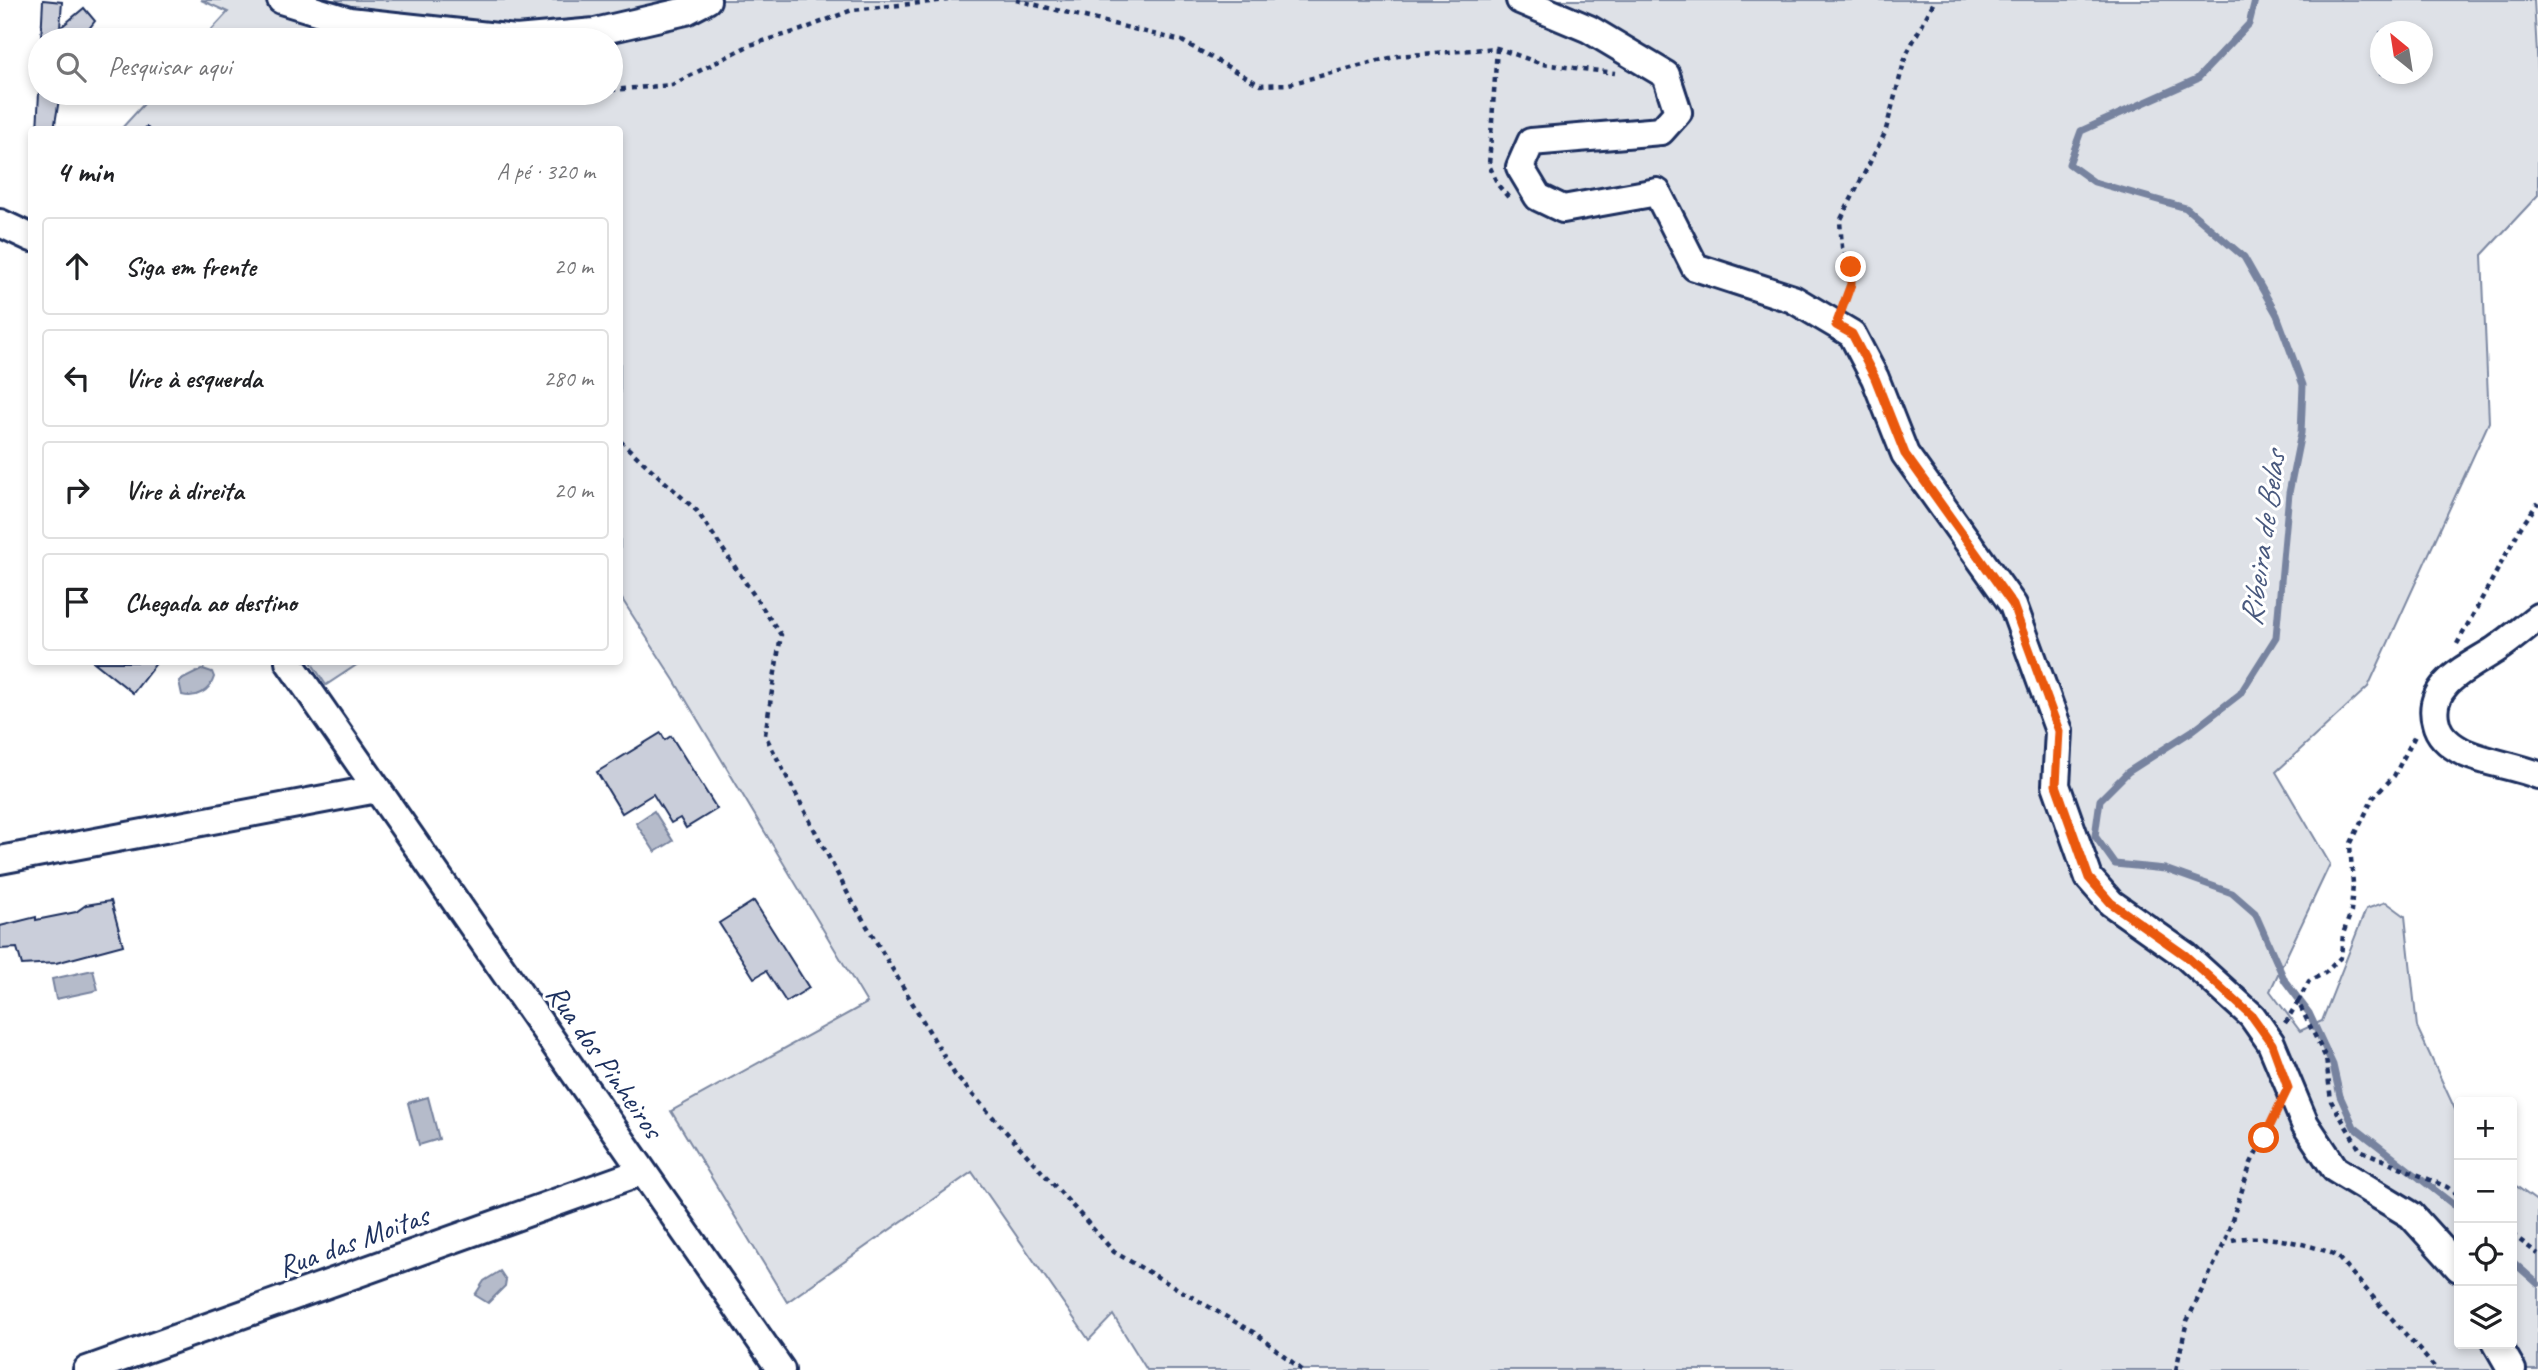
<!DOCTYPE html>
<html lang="pt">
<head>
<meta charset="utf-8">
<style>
  body { margin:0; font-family:Caveat,sans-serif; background:#f2f2f2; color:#202124 }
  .controls { position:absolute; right:21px; bottom:21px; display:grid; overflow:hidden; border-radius:7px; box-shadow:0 4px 10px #0003 }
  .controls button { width:63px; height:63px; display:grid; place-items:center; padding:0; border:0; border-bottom:2px solid #e0e0e0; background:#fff; color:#202124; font:35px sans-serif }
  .compass { position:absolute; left:2370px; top:21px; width:63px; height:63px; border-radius:50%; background:#fff; box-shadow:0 4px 10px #0003; rotate:330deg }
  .stop { position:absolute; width:21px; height:21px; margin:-16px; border:5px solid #ea580c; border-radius:50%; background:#fff }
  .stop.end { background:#ea580c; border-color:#fff; box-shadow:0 2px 7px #0008 }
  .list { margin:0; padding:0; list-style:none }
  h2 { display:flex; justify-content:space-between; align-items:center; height:91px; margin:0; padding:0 28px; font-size:30px }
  h2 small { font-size:23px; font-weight:400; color:#757577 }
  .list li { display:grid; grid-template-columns:46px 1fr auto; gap:21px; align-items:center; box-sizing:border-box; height:98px; margin:0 14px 14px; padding:0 14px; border:2px solid #e0e0e0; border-radius:7px }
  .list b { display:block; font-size:26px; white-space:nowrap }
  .list em { font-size:23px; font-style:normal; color:#757577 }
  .icon { flex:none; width:38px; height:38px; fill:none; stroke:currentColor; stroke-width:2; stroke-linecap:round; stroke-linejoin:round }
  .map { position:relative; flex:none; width:2538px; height:1370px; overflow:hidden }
  .search { position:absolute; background:#fff; box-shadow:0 4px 10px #0003; left:28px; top:28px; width:595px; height:77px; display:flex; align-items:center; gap:18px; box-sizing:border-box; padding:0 24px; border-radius:38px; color:#757577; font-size:26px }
  .panel { position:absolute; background:#fff; box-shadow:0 4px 10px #0003; left:28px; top:126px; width:595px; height:539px; border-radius:7px }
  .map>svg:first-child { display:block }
</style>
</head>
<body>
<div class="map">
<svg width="2538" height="1370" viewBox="0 0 2538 1370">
  <rect width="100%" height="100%" fill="#fff"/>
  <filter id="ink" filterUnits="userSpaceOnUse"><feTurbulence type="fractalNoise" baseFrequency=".0143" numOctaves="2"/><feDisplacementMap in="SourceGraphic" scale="14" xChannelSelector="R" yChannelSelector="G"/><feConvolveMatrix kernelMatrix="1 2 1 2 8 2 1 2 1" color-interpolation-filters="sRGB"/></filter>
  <g filter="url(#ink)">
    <path fill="#dee1e7" stroke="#7c88a2" stroke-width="2" fill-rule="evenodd" d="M201,0H2534L2538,72V195L2482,255L2489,422L2368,687L2276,772L2330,864L2270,991L2300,1031L2322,1021L2366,909L2386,902L2405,916L2417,1027L2459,1118V1344H2512V1183L2538,1202V1370H1147L1113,1315L1089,1340L972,1172L787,1302L671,1111L867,1003L674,680L620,596V130H120L154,93H611V40H202L228,12ZM2380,32H2422V74H2380Z
      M311,662H361L326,685Z"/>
    <path fill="#b5bbca" stroke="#77839f" stroke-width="2" d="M203,669L212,672L214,677C210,691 196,699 182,695L179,681Z
      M654,811L673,841L655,852L636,823Z
      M93,970L98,990L56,999L52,979Z
      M428,1097L439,1139L419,1145L408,1103Z
      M500,1271L506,1280L505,1286L488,1303L475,1295L484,1281Z"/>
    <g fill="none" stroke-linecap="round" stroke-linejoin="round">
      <path stroke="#77839f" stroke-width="7" d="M2255,0L2249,24L2197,79L2081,131L2069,164L2094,182L2186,208L2244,257L2277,315L2303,385L2301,433L2289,493L2276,637L2240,694L2192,731L2128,772L2100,800L2095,836L2115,864L2165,869L2232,893L2255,913L2285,981L2309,1013L2333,1065L2340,1096L2354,1127L2459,1209
        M2512,1261L2538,1284"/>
    </g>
    <path fill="#caceda" stroke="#1b2f5e" stroke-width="2" d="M43,0L62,2L60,28L84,8L95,21L80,40H41Z
      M39,93H60L54,130H37Z
      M94,662H157L133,693Z
      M661,733L665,740L671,736L717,809L686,828L680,818L671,823L653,794L622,813L597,772Z
      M111,901L123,945L56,963L22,965L17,948L0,949V926L36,917V920L76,912L86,905Z
      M754,901L809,988L786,1002L766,971L754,978L719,923Z"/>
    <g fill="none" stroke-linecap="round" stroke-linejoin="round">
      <g stroke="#1b2f5e" stroke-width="32">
        <path id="minor" d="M281,0L349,21L516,39L595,32L686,11L707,0
          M1520,0L1589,29L1666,75L1678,112L1661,131L1531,142L1520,167L1538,197L1563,209L1657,192L1695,267L1793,299L1852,334L1875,378L1905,454L2013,605L2059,731L2056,785L2089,878L2111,903L2186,956L2252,1016L2271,1043L2305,1124L2335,1169L2411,1215L2459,1268
          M0,223L32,238
          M2538,617C2524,628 2510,640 2495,650C2469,667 2425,685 2436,723C2439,737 2453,747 2465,753C2488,763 2515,766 2538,775
          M289,662L781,1370
          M0,860L377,789
          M2497,1344L2512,1370
          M87,1370L641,1172"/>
      </g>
      <path stroke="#1b2f5e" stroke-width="4.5" stroke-dasharray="5 5" stroke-linecap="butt" d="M1016,0L1182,41L1260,85L1289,84L1398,56L1497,48L1542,64L1615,73
        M1497,48L1489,165L1498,185L1509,198
        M611,90L672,85L750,45L801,30L852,10L948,0
        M463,93L476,99L528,93
        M145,127L148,130
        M1843,305L1851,283V267L1842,247L1840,221L1885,133L1906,55L1935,0
        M620,441L697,511L781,635L765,735L848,894L955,1075L1114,1252L1258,1335L1302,1370
        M2457,644L2521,527L2538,503
        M2298,1002L2309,981L2325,973L2341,957L2343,934L2351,912L2353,884L2350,845L2373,798L2394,776L2416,734
        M2285,1023L2298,1002L2326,1058L2331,1101L2360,1150L2447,1187L2459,1196
        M2512,1234L2538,1254
        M2232,1240C2262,1233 2307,1243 2336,1255L2437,1370
        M2176,1370L2187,1321L2224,1244L2251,1163L2275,1114"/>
      <use href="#minor" stroke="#fff" stroke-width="26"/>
    </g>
  </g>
  <g fill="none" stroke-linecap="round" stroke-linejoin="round" filter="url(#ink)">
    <path stroke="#ea580c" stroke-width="9" d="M1851,267V284L1836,325L1852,334L1875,378L1905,454L2013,605L2059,731L2056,785L2089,878L2111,903L2186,956L2252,1016L2272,1044L2288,1088L2264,1138"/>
  </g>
  <g text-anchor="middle" stroke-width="6" stroke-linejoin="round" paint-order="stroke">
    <g font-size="30" fill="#1b2f5e" stroke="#fff">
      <text transform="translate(605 1061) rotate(55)" y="10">Rua dos Pinheiros</text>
      <text transform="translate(353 1241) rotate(-20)" y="10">Rua das Moitas</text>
    </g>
    <g font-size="32" font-style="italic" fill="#49597e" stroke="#fff">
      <text transform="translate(2262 539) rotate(-82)" y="11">Ribeira de Belas</text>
    </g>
  </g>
</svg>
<div class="controls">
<button>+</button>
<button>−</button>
<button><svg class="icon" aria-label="locate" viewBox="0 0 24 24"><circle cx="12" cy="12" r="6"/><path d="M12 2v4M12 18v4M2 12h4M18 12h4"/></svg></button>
<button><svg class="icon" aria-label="layers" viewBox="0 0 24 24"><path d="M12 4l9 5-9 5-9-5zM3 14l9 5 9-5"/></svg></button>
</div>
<svg class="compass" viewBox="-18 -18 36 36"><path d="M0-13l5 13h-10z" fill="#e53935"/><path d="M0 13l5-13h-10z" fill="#757577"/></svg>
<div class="stop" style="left:2264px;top:1138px"></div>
<div class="stop end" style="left:1851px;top:267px"></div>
<div class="search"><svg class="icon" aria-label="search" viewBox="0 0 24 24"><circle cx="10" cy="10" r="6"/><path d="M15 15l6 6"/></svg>Pesquisar aqui</div>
<section class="panel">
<h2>4 min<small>A pé · 320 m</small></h2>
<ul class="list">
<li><svg class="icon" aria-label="ahead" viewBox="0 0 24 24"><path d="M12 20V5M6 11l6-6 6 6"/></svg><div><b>Siga em frente</b></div><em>20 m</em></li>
<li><svg class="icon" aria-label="left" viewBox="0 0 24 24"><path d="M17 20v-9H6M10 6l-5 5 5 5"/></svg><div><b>Vire à esquerda</b></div><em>280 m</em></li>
<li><svg class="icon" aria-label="right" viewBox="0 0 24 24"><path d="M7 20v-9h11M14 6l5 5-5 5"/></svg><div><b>Vire à direita</b></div><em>20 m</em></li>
<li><svg class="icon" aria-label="arrive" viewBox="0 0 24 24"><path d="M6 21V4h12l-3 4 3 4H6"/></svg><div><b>Chegada ao destino</b></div></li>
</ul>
</section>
</div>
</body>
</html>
